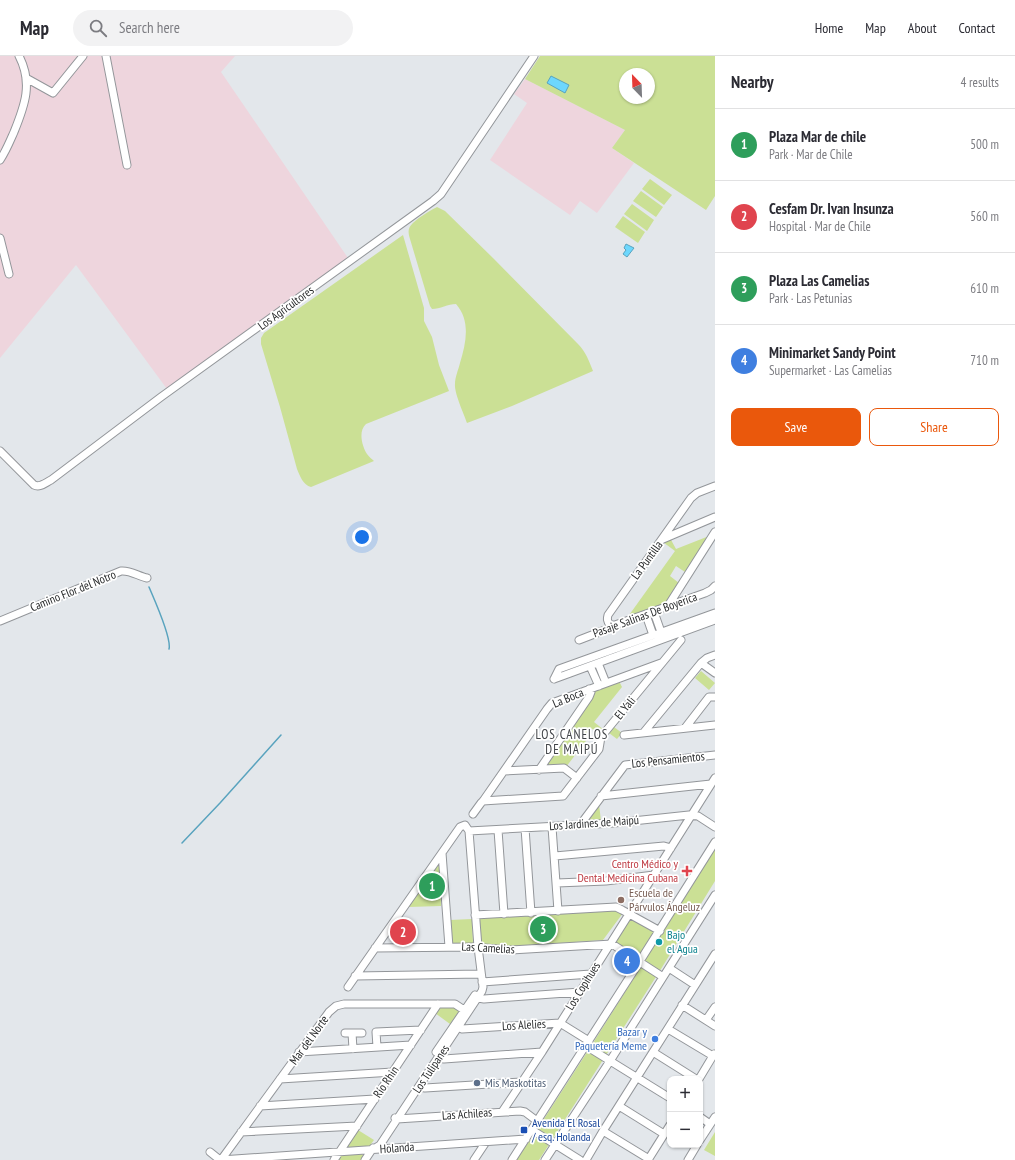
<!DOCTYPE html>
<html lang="en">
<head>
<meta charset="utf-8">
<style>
  body { margin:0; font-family:"PT Sans Narrow",sans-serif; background:#f2f2f3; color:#2b2b33 }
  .controls { position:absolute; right:12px; bottom:12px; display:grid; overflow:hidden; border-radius:8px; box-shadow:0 1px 3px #0004 }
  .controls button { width:36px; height:36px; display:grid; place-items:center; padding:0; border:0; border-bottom:1px solid #e1e1e2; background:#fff; color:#2b2b33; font:20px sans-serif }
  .compass { position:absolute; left:619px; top:12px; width:36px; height:36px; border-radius:50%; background:#fff; box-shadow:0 1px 3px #0004; rotate:337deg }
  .you { position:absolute; left:362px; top:481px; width:14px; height:14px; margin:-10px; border:3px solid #fff; border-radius:50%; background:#1a73e8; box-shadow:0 0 0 6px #1a73e833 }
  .badge { display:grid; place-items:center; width:26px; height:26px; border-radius:50%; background:#ea580c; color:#fff; font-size:13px; font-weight:700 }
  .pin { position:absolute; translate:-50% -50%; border:2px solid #fff; box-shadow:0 1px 4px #0006 }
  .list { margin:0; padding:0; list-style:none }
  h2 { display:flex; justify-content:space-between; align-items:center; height:52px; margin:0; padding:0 16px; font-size:17px }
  h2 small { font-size:13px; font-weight:400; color:#7c7c81 }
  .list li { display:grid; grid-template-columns:26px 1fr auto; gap:12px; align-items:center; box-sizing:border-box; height:72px; padding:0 16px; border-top:1px solid #e1e1e2 }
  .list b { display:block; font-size:15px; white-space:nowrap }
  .list p { margin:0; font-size:13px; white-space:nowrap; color:#7c7c81 }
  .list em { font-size:13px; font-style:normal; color:#7c7c81 }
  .actions { display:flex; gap:8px; padding:12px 16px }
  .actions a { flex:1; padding:9px 0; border:1px solid #ea580c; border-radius:8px; text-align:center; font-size:14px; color:#ea580c }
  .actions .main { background:#ea580c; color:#fff }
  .icon { flex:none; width:22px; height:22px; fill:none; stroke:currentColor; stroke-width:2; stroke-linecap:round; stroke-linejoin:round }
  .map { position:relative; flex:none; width:715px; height:1104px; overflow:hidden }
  header { display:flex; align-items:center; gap:24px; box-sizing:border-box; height:56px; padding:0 20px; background:#fff; border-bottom:1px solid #e1e1e2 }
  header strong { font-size:19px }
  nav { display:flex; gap:22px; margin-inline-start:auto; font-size:14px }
  .search { width:280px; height:36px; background:#f2f2f3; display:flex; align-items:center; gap:10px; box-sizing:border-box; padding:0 14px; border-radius:22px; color:#7c7c81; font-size:15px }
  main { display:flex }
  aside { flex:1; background:#fff }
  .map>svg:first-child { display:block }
</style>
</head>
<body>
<header>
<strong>Map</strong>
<div class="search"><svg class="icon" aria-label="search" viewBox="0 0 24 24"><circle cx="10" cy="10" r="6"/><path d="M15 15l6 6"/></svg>Search here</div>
<nav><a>Home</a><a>Map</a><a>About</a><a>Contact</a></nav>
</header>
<main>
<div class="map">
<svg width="715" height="1104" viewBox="0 0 715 1104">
  <rect width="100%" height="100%" fill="#e3e7eb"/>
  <path fill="#eed5dd" d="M0,0H235L221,16L348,202L167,333L76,209L0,302Z
    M525,23L625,74L612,92L634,107L597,157L580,145L570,159L490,104L527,47L514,38Z"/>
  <path fill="#cbe095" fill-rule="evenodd" d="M540,0H715V140L706,154L612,92L625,74L525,23ZM625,18H649V42H625Z
    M650,123L672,139L664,149L642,133Z
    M641,135L663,151L656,161L633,145Z
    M632,148L654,164L647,175L624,158Z
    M437,151L445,155L493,202L578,288C586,296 589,305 593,315L512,350L467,367C464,358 454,337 455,328C455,321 458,315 460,307C466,287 471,265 456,248C448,248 440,253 432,253L430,250L410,183C409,180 408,176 409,173C410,166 431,154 437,151Z
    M623,160L645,176L638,187L615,171Z
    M403,179L424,252V265L432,281L439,309L449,335L366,368C358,375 362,390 367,398C369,401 372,403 374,405L311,431C303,429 300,420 297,413L280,351L261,288V282L264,277Z
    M709,480L685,516L676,510L670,520L679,527L666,547L627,562L675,495L663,486L670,482L676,493Z
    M701,615L715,627L709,634L695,622Z
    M619,625L622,631L594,666L604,674L601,676L589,672L586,678L589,681L566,711H546L545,707L596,634Z
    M614,671L622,677L617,683L609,677Z
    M599,748L601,765L585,766Z
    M715,793V825L661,913L548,1090L539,1104H515L531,1083L593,987Z
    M439,808L440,811L441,850L408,851Z
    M616,853L623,857L603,884L505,891L478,887L477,861Z
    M630,861L654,875L638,901L615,886Z
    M472,863L473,887H450V864Z
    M453,951L460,954L450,968L435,957C440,950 445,951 453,951Z
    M358,1074L374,1084L368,1092L348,1093L347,1091Z
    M715,1076V1100L704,1094Z
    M361,1097L364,1100L361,1104H337L340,1098Z"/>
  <path fill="#6dd7fd" stroke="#59a3be" d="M551,20L569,29L565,37L547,27Z
    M626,188L634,192L627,201L623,198L626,194L624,192Z"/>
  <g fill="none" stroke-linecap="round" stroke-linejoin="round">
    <path stroke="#59a3be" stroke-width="1.5" d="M149,531C154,543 172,582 169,593
      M182,787L220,747L281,679"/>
    <g stroke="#93969a" stroke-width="9">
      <path id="minor" d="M106,0L127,109
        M26,22L53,37L83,0
        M0,104C6,95 10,85 14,76C25,49 33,27 19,0
        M0,182L9,218
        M0,395L34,429C40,432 45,427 51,424L161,341L433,145L441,138L534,0
        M663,483L715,461
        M668,550L715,476
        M654,556L661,576
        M646,559L653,579
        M0,565L121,515C130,514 138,520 147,522
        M615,569H610C607,565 607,563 608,559L691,442L697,437L715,430
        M579,584L610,572L615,569L705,537L711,534L715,530
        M598,607L606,627
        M701,607L715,617
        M590,610L599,630
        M554,623L559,613L715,557
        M554,623L715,564
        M685,672L709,641H715
        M644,676L701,607L707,602L715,599
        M624,679L715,669
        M539,714L589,641L591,636L589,633
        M504,715L564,712L577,722
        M601,740L711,728
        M483,745L563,740L599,693L601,681L681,584
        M473,758L481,747L483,745L547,653L552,647L661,607
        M580,769L625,709L715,699
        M552,771L558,855
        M525,772L531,857
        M498,774L504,858
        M469,775L614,767L689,759L698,760L715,771
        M442,797L449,891
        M555,800L664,790L671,792
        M557,827L606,825L654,819
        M475,859L616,851L622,854L660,875
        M375,892L473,891L511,894L612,888L663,921
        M669,912L695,929
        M355,920L481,918
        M482,926L591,918
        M348,931L460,771L465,769L469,775L478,891L483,931L482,935L380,1089L372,1094
        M478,942L484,943L580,936
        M682,949L715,970
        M706,964L715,951
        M456,971L462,973L560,967L589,985
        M668,973L713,1000
        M345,977H362
        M352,977L353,993
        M586,990L670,1042
        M377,991L376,976L421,974
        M299,996L411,989
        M436,996L475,939
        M653,996L696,1023
        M438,1002L444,1003L542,996
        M280,1023L393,1016
        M699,1023L714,998
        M419,1031L425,1032L522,1026
        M260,1050L375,1043
        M619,1050L664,1078
        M502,1056L542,996L715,722
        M700,1061L710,1068
        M395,1062L397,1063L520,1055L525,1056L537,1065
        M532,1074L580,1104
        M603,1075L649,1103
        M241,1076L357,1070
        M700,1084L715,1061
        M210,1096L220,1104
        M221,1104L329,956L336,950L344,948H455L464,954
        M221,1104L526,1083
        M334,1104L438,948
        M365,1104L373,1092
        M474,1104L486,1086
        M512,1104L640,905L715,786
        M545,1104L610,1005L715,839
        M586,1104L603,1075L715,898
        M648,1104L670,1069
        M688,1104L697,1089"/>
    </g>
    <use href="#minor" stroke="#fff" stroke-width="7"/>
  </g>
  <path fill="#e0444e" stroke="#fff" stroke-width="1.5" d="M685 809h4v4h4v4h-4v4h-4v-4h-4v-4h4z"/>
  <circle fill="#8d6e63" stroke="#fff" stroke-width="1.5" cx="621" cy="844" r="4"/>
  <circle fill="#0f9aa8" stroke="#fff" stroke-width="1.5" cx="659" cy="886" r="4"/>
  <circle fill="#3f7fe0" stroke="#fff" stroke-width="1.5" cx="655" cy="983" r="4"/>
  <circle fill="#5c6f8a" stroke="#fff" stroke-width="1.5" cx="477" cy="1027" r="4"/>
  <rect fill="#1a4fb4" stroke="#fff" stroke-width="1.5" x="520" y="1070" width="8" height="8" rx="2"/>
  <g text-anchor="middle" stroke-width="3.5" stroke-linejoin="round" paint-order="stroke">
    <g font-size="12" fill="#292b2c" stroke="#fff">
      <text transform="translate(286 252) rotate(-36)" y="4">Los Agricultores</text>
      <text transform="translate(647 504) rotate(-54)" y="4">La Puntilla</text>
      <text transform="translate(73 535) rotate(-22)" y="4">Camino Flor del Notro</text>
      <text transform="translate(645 559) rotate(-20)" y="4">Pasaje Salinas De Boyerica</text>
      <text transform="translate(568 642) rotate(-23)" y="4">La Boca</text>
      <text transform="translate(625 652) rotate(-51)" y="4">El Yali</text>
      <text transform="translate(668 704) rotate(-6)" y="4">Los Pensamientos</text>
      <text transform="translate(594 767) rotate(-4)" y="4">Los Jardines de Maipú</text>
      <text transform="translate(488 892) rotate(3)" y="4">Las Camelias</text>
      <text transform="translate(583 930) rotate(-58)" y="4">Los Copihues</text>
      <text transform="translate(524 969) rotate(-3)" y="4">Los Alelies</text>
      <text transform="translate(309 984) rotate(-54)" y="4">Mar del Norte</text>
      <text transform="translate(431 1013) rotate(-56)" y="4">Los Tulipanes</text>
      <text transform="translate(386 1026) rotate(-56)" y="4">Río Rhin</text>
      <text transform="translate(467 1058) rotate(-4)" y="4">Las Achileas</text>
      <text transform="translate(397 1092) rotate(-4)" y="4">Holanda</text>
    </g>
    <g font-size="12" fill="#be3a42" stroke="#fff" text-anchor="end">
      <text x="678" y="812">Centro Médico y<tspan x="678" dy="14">Dental Medicina Cubana</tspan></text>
    </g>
    <g font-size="12" fill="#785e54" stroke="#fff" text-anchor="start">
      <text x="629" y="841">Escuela de<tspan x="629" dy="14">Párvulos Ángeluz</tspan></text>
    </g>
    <g font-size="12" fill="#0d838f" stroke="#fff" text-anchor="start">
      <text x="667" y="883">Bajo<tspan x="667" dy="14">el Agua</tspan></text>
    </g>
    <g font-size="12" fill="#366cbe" stroke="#fff" text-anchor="end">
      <text x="647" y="980">Bazar y<tspan x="647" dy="14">Paquetería Meme</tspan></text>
    </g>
    <g font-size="12" fill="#4e5e75" stroke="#fff" text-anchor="start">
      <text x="485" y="1031">Mis Maskotitas</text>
    </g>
    <g font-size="12" fill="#164399" stroke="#fff" text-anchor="start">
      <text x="532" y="1071">Avenida El Rosal<tspan x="532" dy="14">/ esq. Holanda</tspan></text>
    </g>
    <g font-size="13" letter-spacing="1" fill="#414448" stroke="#fff">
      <text x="572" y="683">LOS CANELOS<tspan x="572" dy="15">DE MAIPÚ</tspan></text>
    </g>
  </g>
</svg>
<div class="controls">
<button>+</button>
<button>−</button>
</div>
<svg class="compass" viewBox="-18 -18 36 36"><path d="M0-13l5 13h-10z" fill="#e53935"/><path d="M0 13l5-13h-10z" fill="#7c7c81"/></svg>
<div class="you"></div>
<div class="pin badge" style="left:432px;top:830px;background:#2e9e5b">1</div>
<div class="pin badge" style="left:403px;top:876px;background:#e0444e">2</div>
<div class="pin badge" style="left:543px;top:873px;background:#2e9e5b">3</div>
<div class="pin badge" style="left:627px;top:905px;background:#3f7fe0">4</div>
</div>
<aside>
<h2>Nearby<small>4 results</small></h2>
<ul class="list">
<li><span class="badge" style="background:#2e9e5b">1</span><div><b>Plaza Mar de chile</b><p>Park · Mar de Chile</p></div><em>500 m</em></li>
<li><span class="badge" style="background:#e0444e">2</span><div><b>Cesfam Dr. Ivan Insunza</b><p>Hospital · Mar de Chile</p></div><em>560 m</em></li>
<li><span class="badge" style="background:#2e9e5b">3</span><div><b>Plaza Las Camelias</b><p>Park · Las Petunias</p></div><em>610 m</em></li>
<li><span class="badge" style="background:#3f7fe0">4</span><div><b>Minimarket Sandy Point</b><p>Supermarket · Las Camelias</p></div><em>710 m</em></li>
</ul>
<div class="actions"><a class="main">Save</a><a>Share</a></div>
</aside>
</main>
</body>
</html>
